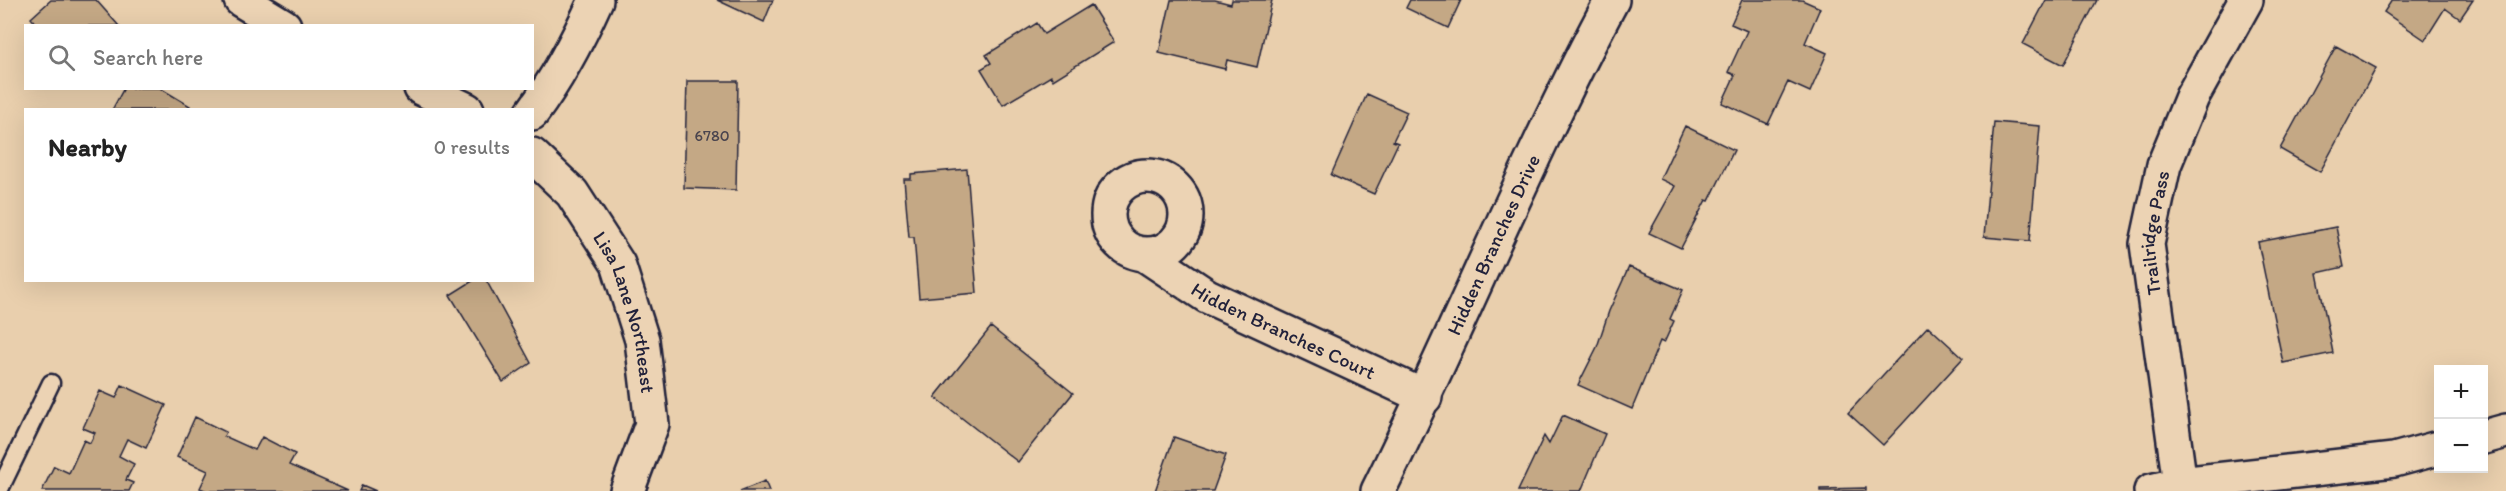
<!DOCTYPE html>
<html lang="en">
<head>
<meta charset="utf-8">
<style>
  body { margin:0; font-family:Itim,sans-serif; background:#f6f6f6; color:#222 }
  .controls { position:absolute; right:18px; bottom:18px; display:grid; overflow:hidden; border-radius:0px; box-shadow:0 6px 24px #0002 }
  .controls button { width:54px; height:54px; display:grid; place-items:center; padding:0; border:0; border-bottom:2px solid #e0e0e0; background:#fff; color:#222; font:30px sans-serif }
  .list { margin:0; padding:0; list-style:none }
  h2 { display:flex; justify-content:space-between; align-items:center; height:78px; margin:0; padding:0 24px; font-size:26px }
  h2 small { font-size:20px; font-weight:400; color:#767676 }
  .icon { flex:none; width:33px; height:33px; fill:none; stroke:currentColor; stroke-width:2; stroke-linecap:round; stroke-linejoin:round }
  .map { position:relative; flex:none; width:2506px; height:491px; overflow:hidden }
  .search { position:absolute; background:#fff; box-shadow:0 6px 24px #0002; left:24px; top:24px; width:510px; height:66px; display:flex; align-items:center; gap:15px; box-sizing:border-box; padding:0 21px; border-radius:0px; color:#767676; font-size:22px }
  .panel { position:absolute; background:#fff; box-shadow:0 6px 24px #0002; left:24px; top:108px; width:510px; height:174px; border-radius:0px }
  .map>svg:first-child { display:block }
</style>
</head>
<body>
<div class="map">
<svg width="2506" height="491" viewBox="0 0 2506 491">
  <rect width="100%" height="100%" fill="#e9cfad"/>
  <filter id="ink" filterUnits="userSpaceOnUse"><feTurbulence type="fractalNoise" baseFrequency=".0167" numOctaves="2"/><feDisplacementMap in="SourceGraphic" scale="12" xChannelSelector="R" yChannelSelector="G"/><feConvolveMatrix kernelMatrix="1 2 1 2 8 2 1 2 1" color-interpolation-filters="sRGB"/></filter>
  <g filter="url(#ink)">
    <path fill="#c4a885" stroke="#22223b" stroke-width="1.5" d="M51,0H96L119,26H38L31,18Z
      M717,0H773L764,22Z
      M1171,0H1215L1231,4L1232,0H1272L1257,67L1227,60L1225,69L1159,53Z
      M1410,0H1461L1448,28L1406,8Z
      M1742,0H1802L1820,8L1805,43L1827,53L1810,92L1788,82L1768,124L1722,103L1735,75L1728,72L1747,31L1731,24Z
      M2046,0H2097L2063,65L2023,44Z
      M2392,0H2473L2460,19L2445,8L2425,40L2384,12Z
      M1091,5L1114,42L1053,80L1051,76L1003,105L981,69L991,63L986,55L1037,23L1044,34Z
      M2336,46L2376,68L2320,172L2280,149Z
      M687,81H738L736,190L684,188Z
      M124,88H160L190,106L188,110H112Z
      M1367,94L1407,112L1393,141L1398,143L1374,194L1331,175Z
      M1994,122L2040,126L2030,241L1984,237Z
      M1685,126L1734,150L1709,201L1706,200L1681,248L1649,233L1675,186L1660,179Z
      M967,169L977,293L919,298L914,237H909L904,179H911V174Z
      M2336,227L2344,267L2317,273L2333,353L2283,363L2258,242Z
      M1629,267L1683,290L1670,319L1674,321L1664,343L1660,341L1632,409L1578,385L1597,347L1609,311Z
      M474,280H486L531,363L503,382L450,295Z
      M1928,326L1963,358L1883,445L1848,413Z
      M991,327L1073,393L1018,462L935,397Z
      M122,385L166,405L146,448L127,439L119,456L134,464L126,480L133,483L129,491H42L54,466L69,473L84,440L90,443L95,433L83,428L100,391L116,398Z
      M1563,415L1605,434L1581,491H1518L1544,436L1549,444Z
      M195,417L226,432L224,436L255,450L262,437L295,454L289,465L348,491H207L200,488L208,471L177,457Z
      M1174,437L1226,455L1213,491H1155Z
      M765,481L769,491H740Z
      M362,485L376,491H359Z
      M1866,488V491H1820V489Z"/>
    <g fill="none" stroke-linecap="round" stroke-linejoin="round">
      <g stroke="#22223b" stroke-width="21">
        <path id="service" d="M0,489L51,383"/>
      </g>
      <g stroke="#22223b" stroke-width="38">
        <g id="minor">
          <path d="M241,0L284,26"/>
          <path d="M421,88L467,110"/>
          <path d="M532,113C558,78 578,40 596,0"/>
          <path id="s1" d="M532,155L572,193L618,264L642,340L652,424L627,491"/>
          <circle cx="1147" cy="215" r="39"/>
          <path id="s2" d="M1147,256L1207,296L1425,397"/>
          <path d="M2484,437L2506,431"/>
          <path id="s3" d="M2180,484L2147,244L2164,165L2192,97L2246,0"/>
          <path id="s4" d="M1378,491C1459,328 1526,160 1612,0"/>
          <path d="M2151,491L2180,484L2394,460L2438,448"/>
        </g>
      </g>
      <use href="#service" stroke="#ecd3b4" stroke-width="16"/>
      <use href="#minor" stroke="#ecd3b4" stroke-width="33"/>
    </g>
  </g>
  <g text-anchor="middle" stroke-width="5" stroke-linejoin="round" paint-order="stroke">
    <g font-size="16" fill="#4a444e">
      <text x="712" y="141">6780</text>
    </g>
    <g font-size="20" fill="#22223b" stroke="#ecd3b4">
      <text dy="7" stroke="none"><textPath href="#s3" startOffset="254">Trailridge Pass</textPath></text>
      <text dy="7" stroke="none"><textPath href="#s4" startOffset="272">Hidden Branches Drive</textPath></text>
      <text dy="7" stroke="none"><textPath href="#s1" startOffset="188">Lisa Lane Northeast</textPath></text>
      <text dy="7" stroke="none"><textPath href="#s2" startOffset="156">Hidden Branches Court</textPath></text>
    </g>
  </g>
</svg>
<div class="controls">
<button>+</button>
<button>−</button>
</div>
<div class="search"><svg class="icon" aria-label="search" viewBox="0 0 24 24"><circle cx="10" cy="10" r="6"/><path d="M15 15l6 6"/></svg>Search here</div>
<section class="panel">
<h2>Nearby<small>0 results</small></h2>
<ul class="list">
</ul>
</section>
</div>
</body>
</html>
